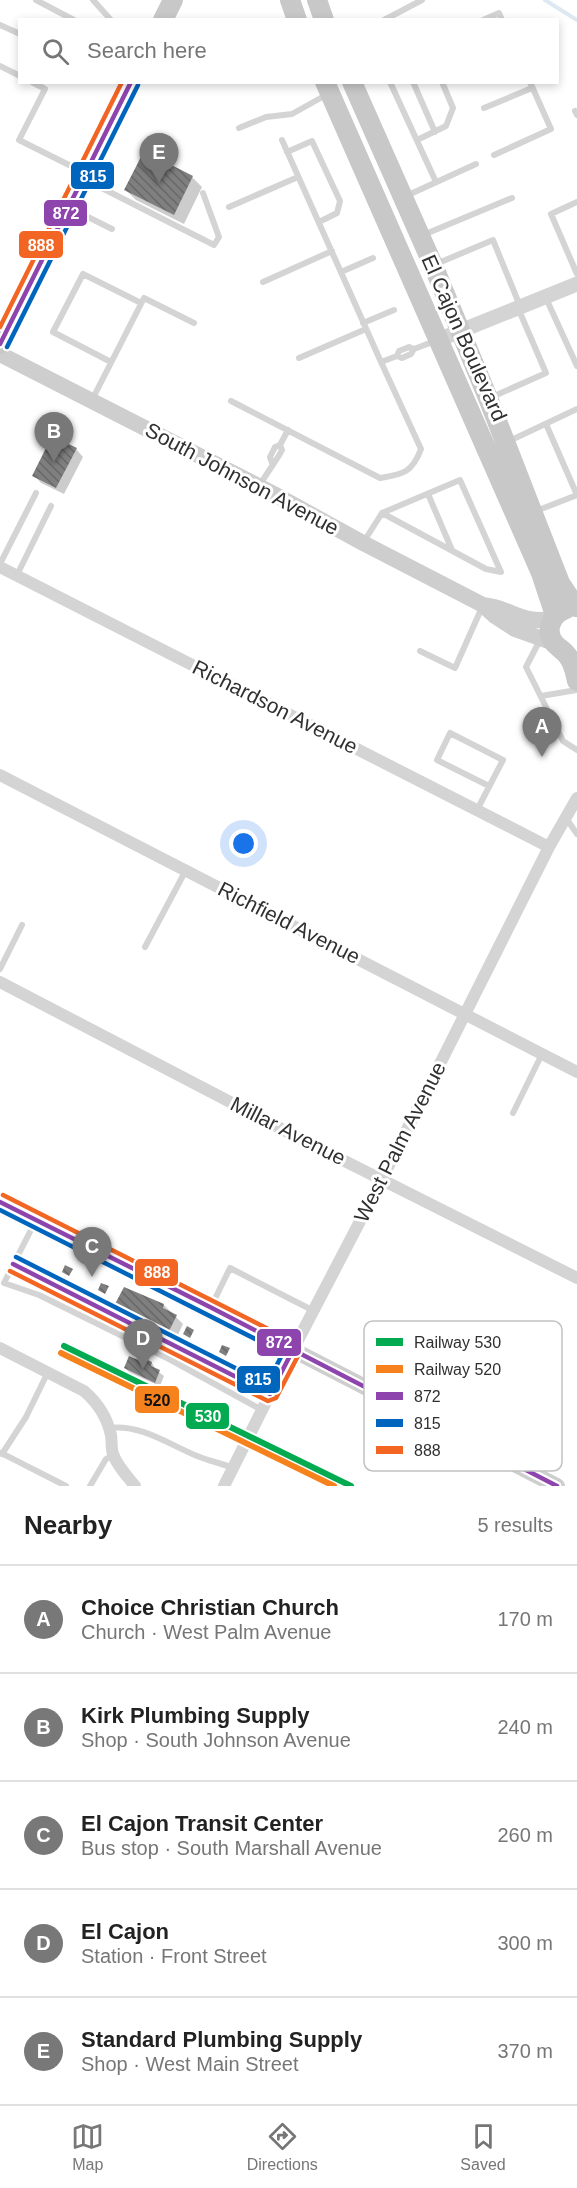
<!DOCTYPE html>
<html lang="en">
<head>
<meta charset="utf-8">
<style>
  body { margin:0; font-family:Arial,sans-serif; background:#f6f6f6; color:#222 }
  .you { position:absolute; left:244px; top:844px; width:21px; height:21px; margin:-15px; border:4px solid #fff; border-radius:50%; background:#1a73e8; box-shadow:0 0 0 9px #1a73e833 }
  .badge { display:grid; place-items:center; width:39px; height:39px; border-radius:50%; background:#787878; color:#fff; font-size:20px; font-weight:700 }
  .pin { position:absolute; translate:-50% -50px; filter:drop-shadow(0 2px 3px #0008) }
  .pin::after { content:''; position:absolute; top:32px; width:21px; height:18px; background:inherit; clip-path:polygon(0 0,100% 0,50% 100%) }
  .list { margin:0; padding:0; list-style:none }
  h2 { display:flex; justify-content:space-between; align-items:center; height:78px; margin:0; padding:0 24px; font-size:26px }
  h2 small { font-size:20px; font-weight:400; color:#767676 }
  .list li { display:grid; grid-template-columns:39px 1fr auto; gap:18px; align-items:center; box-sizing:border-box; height:108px; padding:0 24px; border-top:2px solid #e0e0e0 }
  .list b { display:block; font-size:22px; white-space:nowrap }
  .list p { margin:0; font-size:20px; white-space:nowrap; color:#767676 }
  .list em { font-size:20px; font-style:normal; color:#767676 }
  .icon { flex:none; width:33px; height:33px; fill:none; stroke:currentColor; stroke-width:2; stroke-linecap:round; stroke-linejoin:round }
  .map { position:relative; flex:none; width:577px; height:1486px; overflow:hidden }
  .search { position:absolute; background:#fff; box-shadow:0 3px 9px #0003; left:18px; right:18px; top:18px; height:66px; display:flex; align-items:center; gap:15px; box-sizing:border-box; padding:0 21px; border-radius:0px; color:#767676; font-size:22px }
  .sheet { height:618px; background:#fff }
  nav { display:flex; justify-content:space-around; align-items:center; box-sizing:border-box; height:84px; border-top:2px solid #e0e0e0; background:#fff; font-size:16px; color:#767676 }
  nav a { display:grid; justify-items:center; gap:3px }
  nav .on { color:#787878 }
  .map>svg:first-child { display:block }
</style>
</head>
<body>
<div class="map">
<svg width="577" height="1486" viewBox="0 0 577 1486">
  <defs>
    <pattern id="building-back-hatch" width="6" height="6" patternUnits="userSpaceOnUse" patternTransform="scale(1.5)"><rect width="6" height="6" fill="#7f7f7f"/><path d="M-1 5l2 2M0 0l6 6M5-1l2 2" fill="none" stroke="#686868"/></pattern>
  </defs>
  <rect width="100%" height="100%" fill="#fff"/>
  <path fill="#0003" d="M192,177L202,187L184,224L136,200L126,190Z
    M76,449L83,457L64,494L41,483L34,475Z
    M117,1304L164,1305L183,1324L177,1337L124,1311Z
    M152,1363L156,1370L164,1376L160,1386L130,1373L125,1368Z"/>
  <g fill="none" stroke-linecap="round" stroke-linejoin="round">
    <path stroke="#dde8f0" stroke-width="4" d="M545,0L577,20"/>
  </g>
  <path fill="url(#building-back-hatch)" d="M144,151L193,176L174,215L124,190Z
    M52,436L77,448L56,488L32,476Z
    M65,1265L73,1269L69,1276L62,1272Z
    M101,1283L109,1286L105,1294L98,1290Z
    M124,1287L164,1304L163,1308L177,1315L169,1331L115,1304Z
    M187,1326L194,1330L190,1338L183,1334Z
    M222,1345L230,1348L226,1356L219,1352Z
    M129,1356L138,1360L140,1356L152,1362L151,1366L160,1370L155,1383L124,1368Z"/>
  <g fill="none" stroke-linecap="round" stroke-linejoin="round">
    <path stroke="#d4d4d4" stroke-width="6" d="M36,0L74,20
      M93,0L111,20
      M384,20L422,0
      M483,20L499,13L502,20
      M0,25L20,34
      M0,66L20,76
      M32,82L45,89L19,140L83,172
      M390,82L436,182
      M413,82L435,132
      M484,108L532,88
      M575,111L577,115
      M239,128L266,117L292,114L326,95
      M282,140L381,362
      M417,140L446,126L453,108L442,82
      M287,152L312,141L340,201L337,213L319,222
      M494,155L551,129L530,82
      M86,180L214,245L219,237L203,193
      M406,196L476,164
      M577,202L551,214L577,274
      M229,207L298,177
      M72,209L112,229
      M423,235L512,198
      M436,264L493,240L520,306
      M341,272L373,258
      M263,282L332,251
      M545,296L577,366
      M363,323L394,310
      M397,356L399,351L409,347L414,349L435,341
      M299,358L366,329
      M111,362L53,332L83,274L141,303
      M492,397L546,373L518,308
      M92,400L144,298L194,323
      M231,401L380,478C403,474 412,473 421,449L381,362L397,356L402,358L411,354L414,349
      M546,424L577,495
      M507,442L577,409
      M272,463L270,457L275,447L280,445L288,430
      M260,485C267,472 276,462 282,450L280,445
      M428,494L452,550
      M536,511L577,495
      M363,543L382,513L460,480L501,572L486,569L382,513
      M0,564L36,493
      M17,575L51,506
      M541,638L526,667L563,741L577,750
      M420,651L455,668L483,605
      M541,696L577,690
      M477,810L503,760L450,733L437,760L489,786
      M566,818L577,834
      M145,947L186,870
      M0,969L22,925
      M513,1113L542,1054
      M35,1222L4,1283L39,1295L169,1359L262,1410
      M13,1264L270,1394
      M211,1307L230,1268L314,1311
      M109,1428C141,1424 168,1444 197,1456C209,1461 221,1463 233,1468
      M1,1453L66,1486
      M2,1454L26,1417L48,1372
      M90,1486L106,1459L113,1455"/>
    <path stroke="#d4d4d4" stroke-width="12" d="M0,567L549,847
      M0,775L577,1072
      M0,982L297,1137L577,1278
      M0,1348L84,1391C98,1403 107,1417 111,1435C112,1441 111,1449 113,1454C117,1466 128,1477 135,1486
      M224,1486L270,1394L382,1179L549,847L577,798"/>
    <path stroke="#d4d4d4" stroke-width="15" d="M438,340L577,284"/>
    <path stroke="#cecece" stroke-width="16" d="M0,354L274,494L363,543L483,605
      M553,619C519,624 512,608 483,605L495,616L515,629L554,643
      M0,1202L210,1307L557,1486"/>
    <path stroke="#c8c8c8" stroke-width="20" d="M290,0L297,20
      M317,0L324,20
      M163,20L173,0
      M325,82L541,573L555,615
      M352,82L433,265L488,398L560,583L576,607
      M0,344L131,82
      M566,609C551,614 544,632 555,644C560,649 566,652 569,658C574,665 575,673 577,681"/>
    <g stroke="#fff" stroke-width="9">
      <path id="bus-1" d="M0,344L131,82
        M0,1202L210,1307L557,1486
        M13,1264L270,1394L293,1350"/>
    </g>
    <g stroke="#fff" stroke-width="9">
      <path id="bus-2" d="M7,347L138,85
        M0,1210L283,1353L267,1384L16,1257"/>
    </g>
    <g stroke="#fff" stroke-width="9">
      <path id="bus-3" d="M0,327L122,82
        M3,1195L296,1343L300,1347V1352L276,1398L268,1401L10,1271"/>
    </g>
    <use href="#bus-1" stroke="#8e44ad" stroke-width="4.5"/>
    <use href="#bus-2" stroke="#0065bd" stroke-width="4.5"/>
    <use href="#bus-3" stroke="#f26522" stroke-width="4.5"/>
    <g stroke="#fff" stroke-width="10">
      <path id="rail-1" d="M64,1346L351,1486"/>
    </g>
    <g stroke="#fff" stroke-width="10">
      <path id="rail-2" d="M61,1353L334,1486"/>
    </g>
    <use href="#rail-1" stroke="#04aa4f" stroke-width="6"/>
    <use href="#rail-2" stroke="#f6821e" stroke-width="6"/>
  </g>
  <g text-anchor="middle" stroke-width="6" stroke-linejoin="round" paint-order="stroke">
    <g font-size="21" fill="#303030" stroke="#fff">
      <text transform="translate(464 338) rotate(66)" y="7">El Cajon Boulevard</text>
      <text transform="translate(242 479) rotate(28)" y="7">South Johnson Avenue</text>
      <text transform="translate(275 707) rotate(27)" y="7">Richardson Avenue</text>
      <text transform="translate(289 923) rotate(27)" y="7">Richfield Avenue</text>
      <text transform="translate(288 1131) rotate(27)" y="7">Millar Avenue</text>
      <text transform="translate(400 1142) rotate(-63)" y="7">West Palm Avenue</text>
    </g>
  </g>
  <rect x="364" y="1321" width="198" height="150" rx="9" fill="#fff" stroke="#c1c1c1" stroke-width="1.5"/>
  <rect x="376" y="1338" width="27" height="8" fill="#04aa4f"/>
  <rect x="376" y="1365" width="27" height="8" fill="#f6821e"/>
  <rect x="376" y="1392" width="27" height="8" fill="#8e44ad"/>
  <rect x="376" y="1419" width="27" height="8" fill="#0065bd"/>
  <rect x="376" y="1446" width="27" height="8" fill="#f26522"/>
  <g font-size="16" fill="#303030">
    <text x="414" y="1348">Railway 530</text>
    <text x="414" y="1375">Railway 520</text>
    <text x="414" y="1402">872</text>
    <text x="414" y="1429">815</text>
    <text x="414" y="1456">888</text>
  </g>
  <g stroke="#fff" stroke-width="2">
    <rect x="70" y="161" width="45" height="29" rx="6" fill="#0065bd"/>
    <rect x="43" y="199" width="45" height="28" rx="6" fill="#8e44ad"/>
    <rect x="18" y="230" width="46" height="29" rx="6" fill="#f26522"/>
    <rect x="134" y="1258" width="45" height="29" rx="6" fill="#f26522"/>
    <rect x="256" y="1328" width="46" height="29" rx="6" fill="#8e44ad"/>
    <rect x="236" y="1365" width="45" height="29" rx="6" fill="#0065bd"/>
    <rect x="134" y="1385" width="46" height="29" rx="6" fill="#f6821e"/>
    <rect x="185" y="1402" width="45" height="28" rx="6" fill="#04aa4f"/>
  </g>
  <g font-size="16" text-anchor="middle" font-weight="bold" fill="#fff">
    <text x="93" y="182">815</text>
    <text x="66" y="219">872</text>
    <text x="41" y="251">888</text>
    <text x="157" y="1278">888</text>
    <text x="279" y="1348">872</text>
    <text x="258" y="1385">815</text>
    <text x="208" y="1422">530</text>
  </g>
  <g font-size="16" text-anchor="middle" font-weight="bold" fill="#111">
    <text x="157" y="1406">520</text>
  </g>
</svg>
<div class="you"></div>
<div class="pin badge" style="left:542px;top:757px">A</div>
<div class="pin badge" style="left:54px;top:462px">B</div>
<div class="pin badge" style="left:92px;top:1277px">C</div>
<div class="pin badge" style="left:143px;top:1369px">D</div>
<div class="pin badge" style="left:159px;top:183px">E</div>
<div class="search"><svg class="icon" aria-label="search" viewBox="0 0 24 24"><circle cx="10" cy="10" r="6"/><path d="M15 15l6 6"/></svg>Search here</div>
</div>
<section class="sheet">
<h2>Nearby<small>5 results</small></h2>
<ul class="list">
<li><span class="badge">A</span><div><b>Choice Christian Church</b><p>Church · West Palm Avenue</p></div><em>170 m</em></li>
<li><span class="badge">B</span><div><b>Kirk Plumbing Supply</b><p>Shop · South Johnson Avenue</p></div><em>240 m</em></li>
<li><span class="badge">C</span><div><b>El Cajon Transit Center</b><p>Bus stop · South Marshall Avenue</p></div><em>260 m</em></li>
<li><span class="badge">D</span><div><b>El Cajon</b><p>Station · Front Street</p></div><em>300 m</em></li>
<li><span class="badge">E</span><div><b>Standard Plumbing Supply</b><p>Shop · West Main Street</p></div><em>370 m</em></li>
</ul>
</section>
<nav>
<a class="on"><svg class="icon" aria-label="map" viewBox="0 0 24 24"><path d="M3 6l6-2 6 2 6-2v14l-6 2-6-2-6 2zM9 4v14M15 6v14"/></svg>Map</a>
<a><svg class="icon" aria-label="directions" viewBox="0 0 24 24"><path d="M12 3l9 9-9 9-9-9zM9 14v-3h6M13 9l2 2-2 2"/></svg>Directions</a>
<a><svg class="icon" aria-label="saved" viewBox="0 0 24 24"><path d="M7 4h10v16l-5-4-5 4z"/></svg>Saved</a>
</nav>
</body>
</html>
